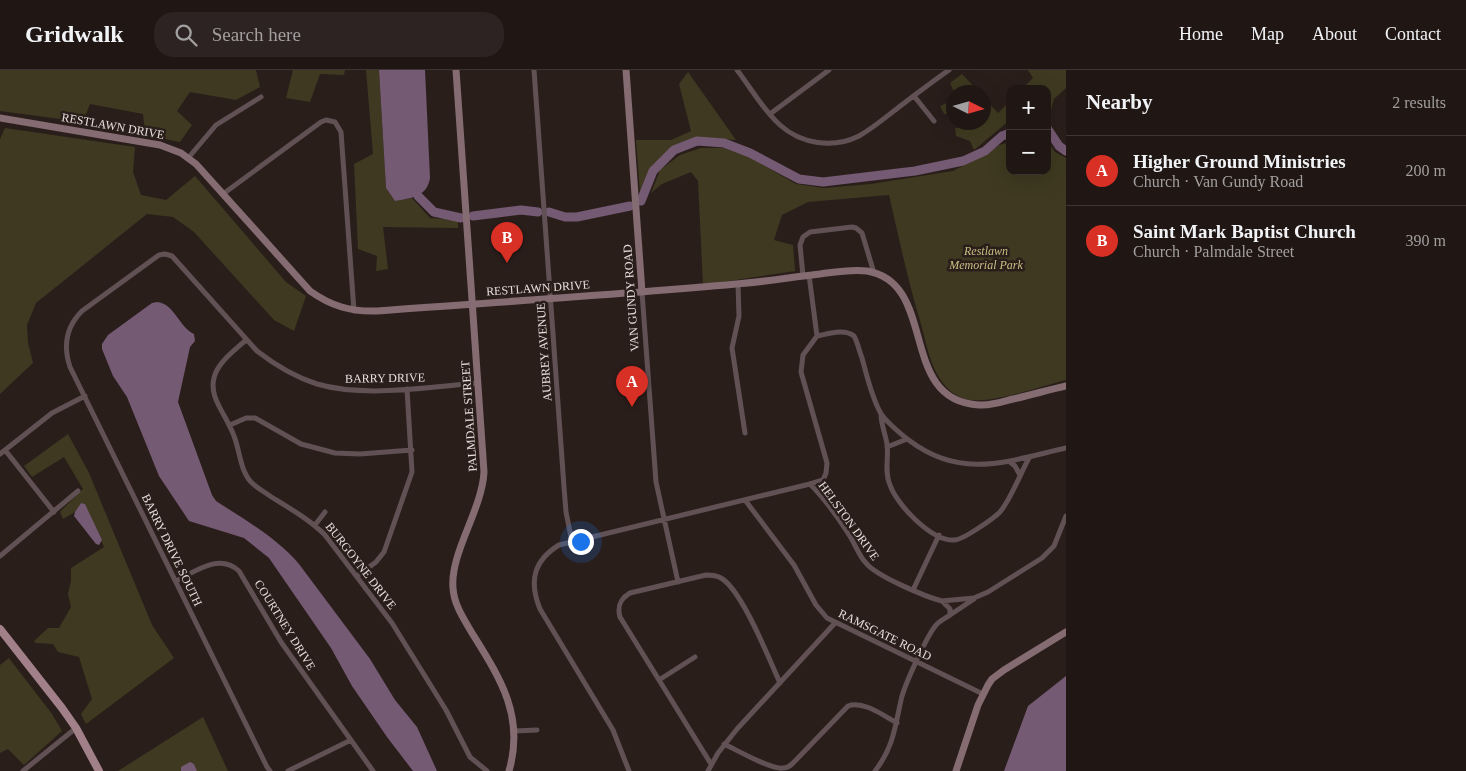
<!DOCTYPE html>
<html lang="en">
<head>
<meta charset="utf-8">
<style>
  body { margin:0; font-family:"Times New Roman",serif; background:#2d2322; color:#f1f3f6 }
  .controls { position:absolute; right:15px; top:15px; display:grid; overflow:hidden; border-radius:10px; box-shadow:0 5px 20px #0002 }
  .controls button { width:45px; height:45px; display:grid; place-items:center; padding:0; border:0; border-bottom:1px solid #3d3534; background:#201614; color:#f1f3f6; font:25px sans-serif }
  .compass { position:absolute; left:946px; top:15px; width:45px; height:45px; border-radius:50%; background:#201614; box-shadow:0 5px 20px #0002; rotate:95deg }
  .you { position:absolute; left:580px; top:471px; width:18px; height:18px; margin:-12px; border:4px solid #fff; border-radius:50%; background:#1a73e8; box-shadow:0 0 0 8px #1a73e833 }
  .badge { display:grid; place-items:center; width:32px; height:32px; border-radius:50%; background:#d93025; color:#fff; font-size:16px; font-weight:700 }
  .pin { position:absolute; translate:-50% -41px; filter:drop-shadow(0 1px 2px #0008) }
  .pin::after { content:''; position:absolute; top:26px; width:18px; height:15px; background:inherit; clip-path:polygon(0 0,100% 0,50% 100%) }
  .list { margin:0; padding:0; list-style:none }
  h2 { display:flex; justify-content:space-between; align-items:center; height:65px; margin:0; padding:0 20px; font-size:21px }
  h2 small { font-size:16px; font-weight:400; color:#a29fa0 }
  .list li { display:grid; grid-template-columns:32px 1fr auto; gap:15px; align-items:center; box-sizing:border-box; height:70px; padding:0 20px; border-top:1px solid #3d3534 }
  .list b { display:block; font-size:19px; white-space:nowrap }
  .list p { margin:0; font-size:16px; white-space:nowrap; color:#a29fa0 }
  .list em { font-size:16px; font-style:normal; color:#a29fa0 }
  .icon { flex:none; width:28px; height:28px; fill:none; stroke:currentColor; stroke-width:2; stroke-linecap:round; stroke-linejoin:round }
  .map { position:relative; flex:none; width:1066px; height:701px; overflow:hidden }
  header { display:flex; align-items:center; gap:30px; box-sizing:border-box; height:70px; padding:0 25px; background:#201614; border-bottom:1px solid #3d3534 }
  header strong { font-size:24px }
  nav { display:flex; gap:28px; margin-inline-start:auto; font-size:18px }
  .search { width:350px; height:45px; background:#2d2322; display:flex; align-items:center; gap:12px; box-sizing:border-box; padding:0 18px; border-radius:20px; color:#a29fa0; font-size:19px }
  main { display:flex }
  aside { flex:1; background:#201614 }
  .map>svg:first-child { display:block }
</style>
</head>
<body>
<header>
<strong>Gridwalk</strong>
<div class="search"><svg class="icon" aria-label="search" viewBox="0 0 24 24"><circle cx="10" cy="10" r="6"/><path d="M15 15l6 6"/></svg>Search here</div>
<nav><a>Home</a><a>Map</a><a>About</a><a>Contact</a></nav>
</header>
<main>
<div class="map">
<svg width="1066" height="701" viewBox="0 0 1066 701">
  <rect width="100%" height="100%" fill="#2a1e1b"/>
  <path fill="#3e3920" d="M0,0H256L260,17L236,30L190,22L177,41L192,55L180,72L145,65L143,44L90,34L83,52L0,41Z
    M293,0H345L344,5L320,4L310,32L286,28Z
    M366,0H379L386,118L395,131L412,128L430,148L458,150V158L383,157L388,199L376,201L377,186L358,179L354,94L373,84Z
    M1028,0H1066V18L1054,29L1051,40L1047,41V19H1022L1033,8Z
    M688,2L736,70L696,68L672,77L650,100L640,123L636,70H671L691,61L679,14Z
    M962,4L979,22H954L950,13Z
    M984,28L998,43L1010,31V50L974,80L970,71L956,66L955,58L970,56L971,53L984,52Z
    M953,30V43L944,44L940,36Z
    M5,58L135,77L133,102L141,125L166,130L195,106L286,212L306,226L294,261L274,250L194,162L173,147L147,144L36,233L27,255L28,273L33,293L0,324V69Z
    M1047,70L1055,82L1066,88V310C1041,316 985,337 962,328C949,323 940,311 934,298C928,284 925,269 921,254C908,212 899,168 889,125L808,132L782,145L774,170L793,175L795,201L703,215L698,111L691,102L662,114L651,123L660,100L680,85L701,78H724L749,87L796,114L824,118L871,114L953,101L986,84L999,75L1010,72V101H1047Z
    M68,364L89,403L152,555L174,588L86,654L81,644L92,629L79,587L58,582L53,574L36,573L34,571L48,558H59L71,537L68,524L71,510V498L104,477L85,434L81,433L75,442L63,449L60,442L83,419L64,387L32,407L24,396Z
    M9,588L52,644L62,661L24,695L8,679L0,683V595Z
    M203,647L228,701H197L194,694L181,697V701H118Z"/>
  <path fill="#745a73" d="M379,0H425L430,108C427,127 411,128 395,131L386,118Z
    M157,232C174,233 179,257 194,264L195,271L190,277L178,332L212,425L216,431C245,450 276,467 299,494L370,589L395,630L417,657L437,701H413L387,667L352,616L331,578L269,488L244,468L189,451L159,406L127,327L113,306L102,279V274L108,265L152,233Z
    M81,433L85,434L102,470L99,475L96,474L74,446L75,442Z
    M1066,606V701H1004L1028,636Z
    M190,692L194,694L197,701H181V697Z"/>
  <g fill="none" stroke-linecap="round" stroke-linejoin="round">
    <path stroke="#745a73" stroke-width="9" d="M1047,58L1059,76L1066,81
      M418,126L434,142L461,148
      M641,131L653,101L674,80L697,71L724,73L750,83L799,109L823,112L915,101L963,91L985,81L1002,66L1010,63
      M549,142L565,147H577L630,136
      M473,146L521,140L538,142"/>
    <path stroke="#615155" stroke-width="5" d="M534,0L564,417L566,442L572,472
      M737,0C751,18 763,40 780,55C801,74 833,79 859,66C873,58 886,47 899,37C916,24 932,12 949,0
      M914,26L934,51
      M770,44L829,0
      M189,87L216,55L261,27
      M223,124L321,52L326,50L335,52L341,62L354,241
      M803,206L800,175L803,167L810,162L852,157L856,158L862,163L874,203
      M738,214L739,246L732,278L745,363
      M642,222L656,412L678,512
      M817,266C828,264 844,258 854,266C858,273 859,281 862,288C867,306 871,325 880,342C883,349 903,366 910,371C962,410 1009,391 1066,378
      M246,270C224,289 202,305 219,336C224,346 230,355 234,366C240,381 240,400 251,412C257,418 263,421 270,426C289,438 309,449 325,465L392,553L446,640L470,687L487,701
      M881,344C881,354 885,363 887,374C889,387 884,402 890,415C897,435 932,472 955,470C964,469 993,449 1000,442C1011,429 1020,404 1029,388
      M230,355L246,348H255L301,374L335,383L360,384L412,380
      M887,377L907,369
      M5,380L54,442
      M0,384L52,343L85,326
      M1010,392L1015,396L1020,405
      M810,414C824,428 837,446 848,463C855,473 858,485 866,493C876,506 926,527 942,531
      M821,425L823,410
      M745,430L794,495L816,535L827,548L983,624
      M315,455L325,442
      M0,486L78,421
      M357,506L376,492L384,482L412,402L407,319
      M176,511C196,501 219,483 239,501L281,572L373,701
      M913,520L939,465
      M950,545L974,529
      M659,610L695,587
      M514,661L537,660
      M724,674C737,680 771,700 783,698C789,698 792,694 796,690L848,636C863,630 884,646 897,653
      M711,694L620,547C617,536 620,529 630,523L706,505C711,505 716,505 721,508C742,520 769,589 780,613
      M23,701L76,658
      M270,701L267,697L70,297C63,276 66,257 82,241L159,185L165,184L172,186L257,281C275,295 295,307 317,314C365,328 429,317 478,313
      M288,701L351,670
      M629,701L613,660L540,539C529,512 533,491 559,475L810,414L823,410L826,403L827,393L801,302L803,285L817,266L809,205
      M708,701L718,683L737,659L835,553
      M875,701C893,678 895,658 901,630C904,616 928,563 937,554C941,550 946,548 950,545V539L942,531L974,528L988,522L1042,488L1054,476L1066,446"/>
    <path stroke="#856b72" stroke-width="7" d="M456,0L484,402C482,440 450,483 453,518C454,535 464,549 472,563C500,608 525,646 509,701
      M626,0L642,222
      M0,48L160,75L181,83L196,94L310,221C331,236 351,242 377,241C496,232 616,225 736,214C764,212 792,207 820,204C835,202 851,199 867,201C939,213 897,331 979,335C991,336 1002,332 1013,329C1031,325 1048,320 1066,316
      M956,701L978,635L988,615L992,609L1004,600L1066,562"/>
    <path stroke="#a18089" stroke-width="8" d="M0,559L62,638L76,658L99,701"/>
  </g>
  <g text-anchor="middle" stroke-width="5" stroke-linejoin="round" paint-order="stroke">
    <g font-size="12" fill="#e7dedc" stroke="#2a1e1b">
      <text transform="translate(113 56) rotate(10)" y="4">RESTLAWN DRIVE</text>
      <text transform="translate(538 218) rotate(-4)" y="4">RESTLAWN DRIVE</text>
      <text transform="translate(631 228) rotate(-94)" y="4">VAN GUNDY ROAD</text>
      <text transform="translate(544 282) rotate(-94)" y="4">AUBREY AVENUE</text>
      <text transform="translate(385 308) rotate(-1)" y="4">BARRY DRIVE</text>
      <text transform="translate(469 346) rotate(-94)" y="4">PALMDALE STREET</text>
      <text transform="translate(849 451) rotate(54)" y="4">HELSTON DRIVE</text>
      <text transform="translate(172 480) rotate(64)" y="4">BARRY DRIVE SOUTH</text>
      <text transform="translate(361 496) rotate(52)" y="4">BURGOYNE DRIVE</text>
      <text transform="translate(285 555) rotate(58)" y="4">COURTNEY DRIVE</text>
      <text transform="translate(885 565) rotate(26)" y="4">RAMSGATE ROAD</text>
    </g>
    <g font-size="12" font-style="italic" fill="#cabf83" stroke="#2a1e1b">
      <text x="986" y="185">Restlawn<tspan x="986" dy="14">Memorial Park</tspan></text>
    </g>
  </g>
</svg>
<div class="controls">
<button>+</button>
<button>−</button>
</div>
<svg class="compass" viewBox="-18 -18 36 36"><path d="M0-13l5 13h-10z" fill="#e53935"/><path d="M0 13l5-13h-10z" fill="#a29fa0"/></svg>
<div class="you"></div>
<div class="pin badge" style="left:632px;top:337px">A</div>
<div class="pin badge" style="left:507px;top:193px">B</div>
</div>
<aside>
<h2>Nearby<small>2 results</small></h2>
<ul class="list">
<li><span class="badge">A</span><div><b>Higher Ground Ministries</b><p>Church · Van Gundy Road</p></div><em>200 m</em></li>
<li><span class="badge">B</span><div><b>Saint Mark Baptist Church</b><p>Church · Palmdale Street</p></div><em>390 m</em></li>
</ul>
</aside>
</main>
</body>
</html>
